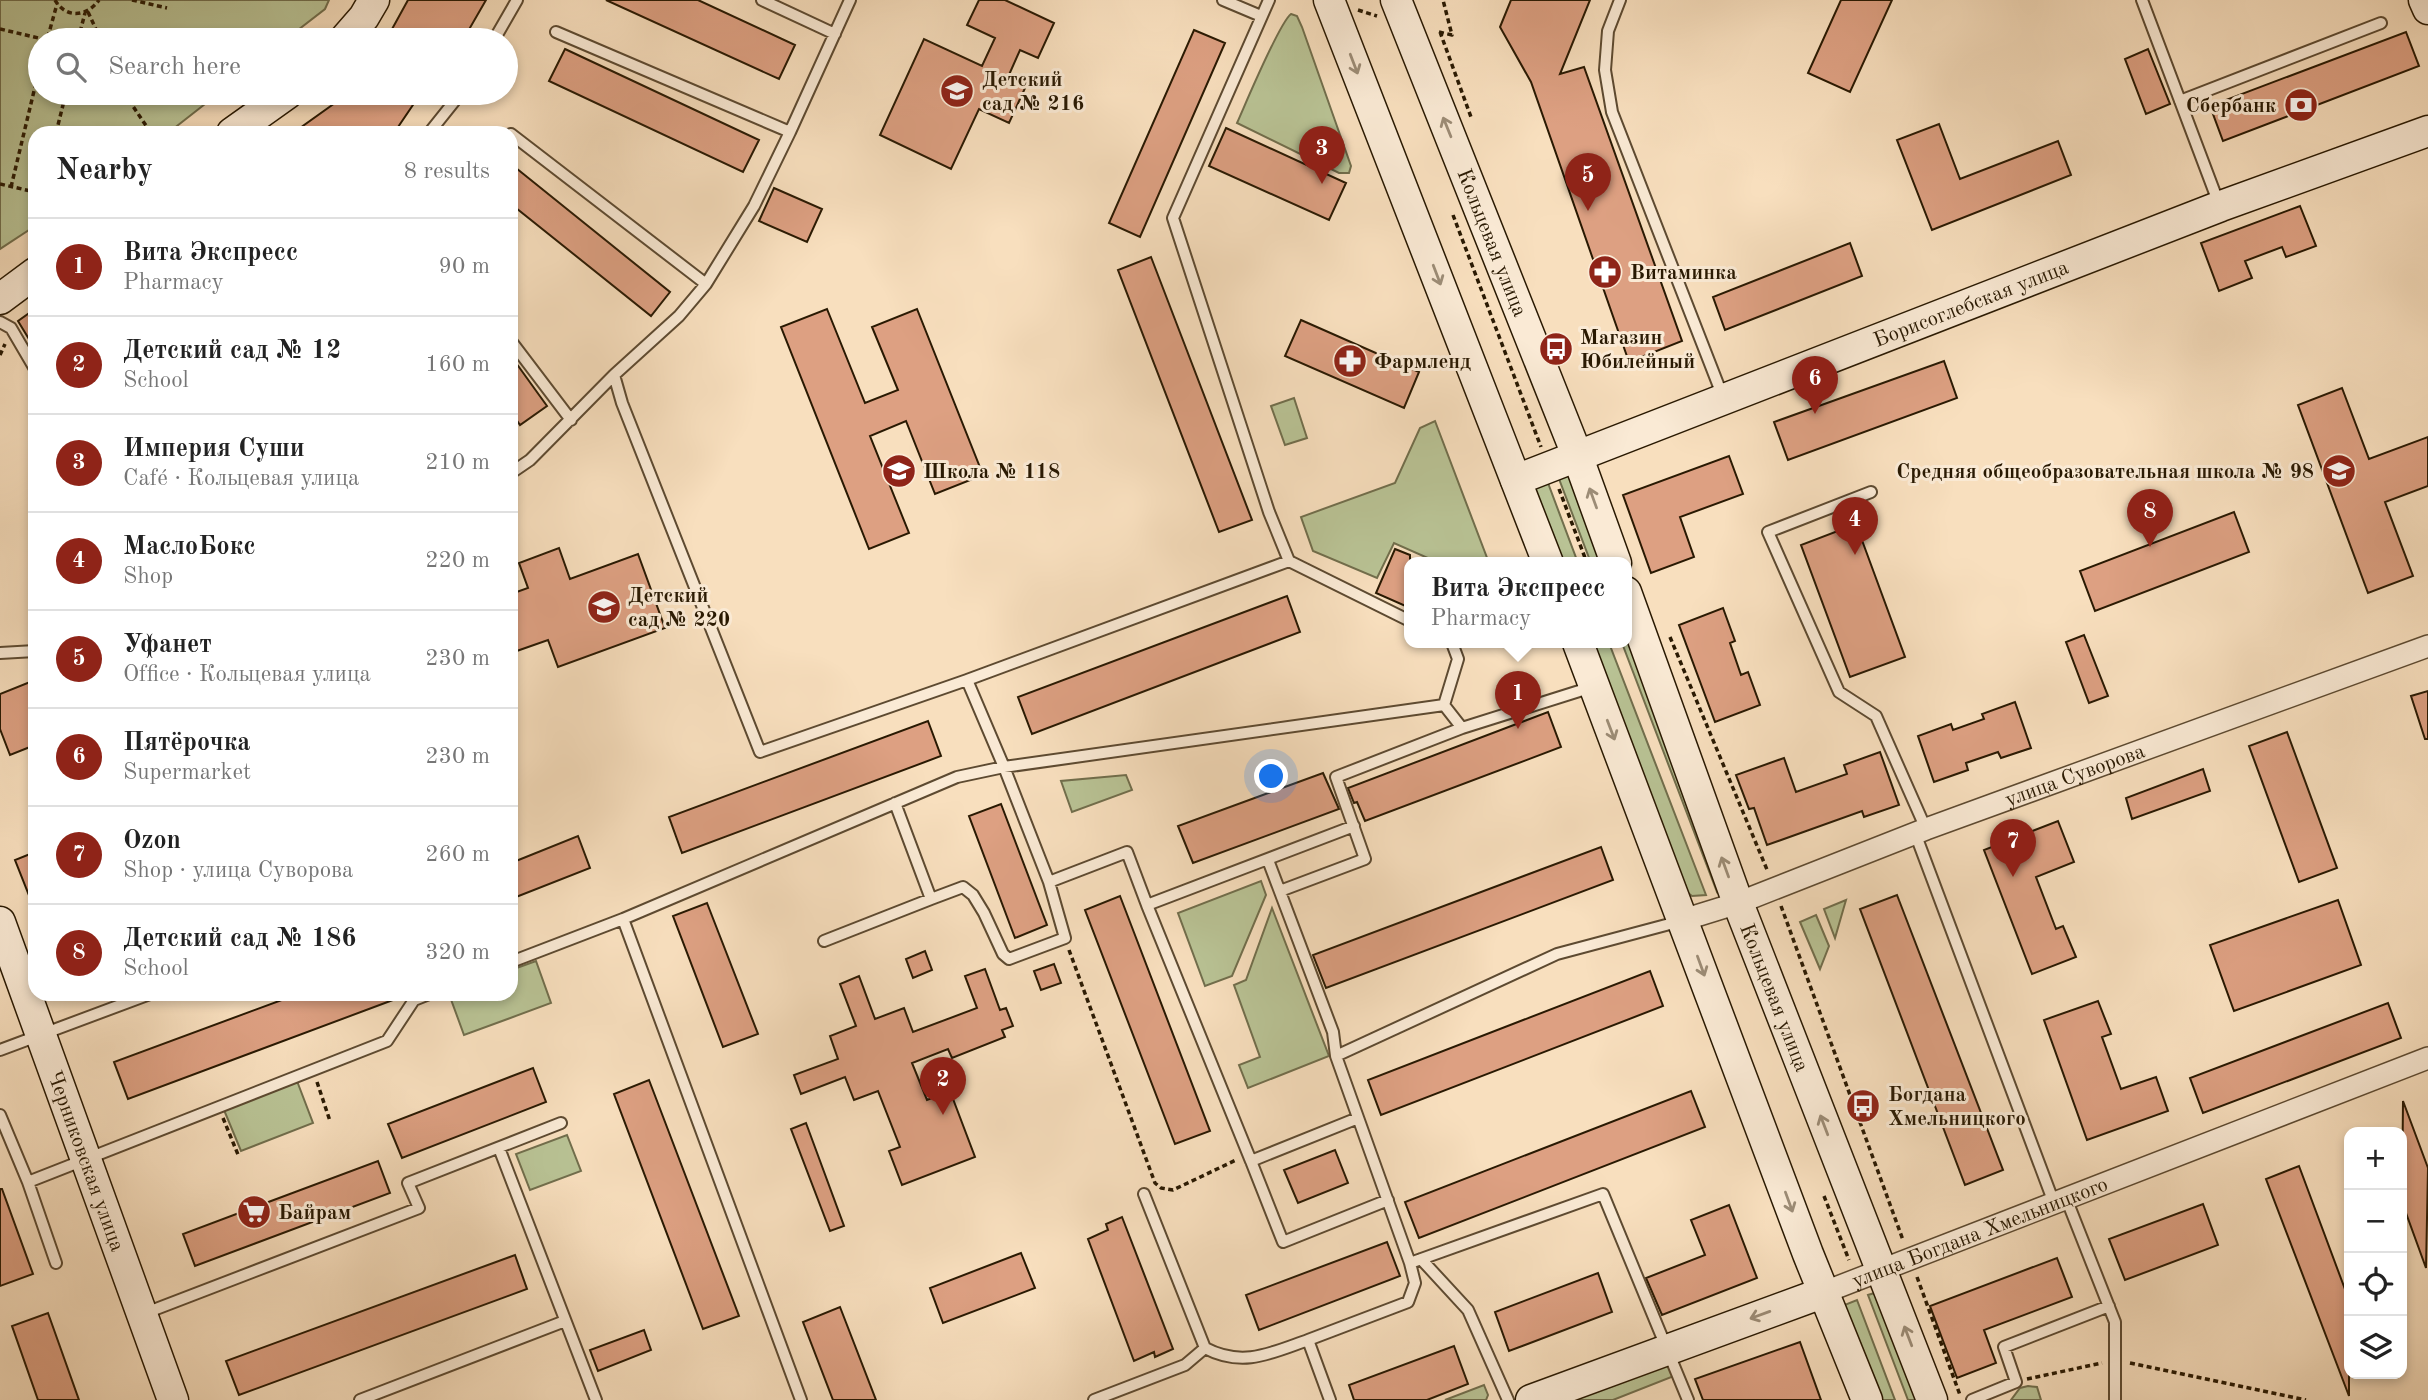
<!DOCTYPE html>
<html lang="en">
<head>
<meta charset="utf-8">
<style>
  body { margin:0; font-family:"Old Standard TT",serif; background:#f6f6f6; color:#222 }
  .controls { position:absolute; right:21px; bottom:21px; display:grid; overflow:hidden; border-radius:14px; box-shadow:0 4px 10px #0003 }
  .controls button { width:63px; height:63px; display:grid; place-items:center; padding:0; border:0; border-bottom:2px solid #e0e0e0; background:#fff; color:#222; font:35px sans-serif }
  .you { position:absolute; left:1272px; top:777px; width:24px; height:24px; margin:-18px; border:5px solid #fff; border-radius:50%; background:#1a73e8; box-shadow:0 0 0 10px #1a73e833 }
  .badge { display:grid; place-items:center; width:46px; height:46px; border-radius:50%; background:#8f2418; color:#fff; font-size:23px; font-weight:700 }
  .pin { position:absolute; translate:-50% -58px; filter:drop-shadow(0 2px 4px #0008) }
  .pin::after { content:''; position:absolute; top:37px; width:24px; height:21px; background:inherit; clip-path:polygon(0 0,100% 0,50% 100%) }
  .popup { position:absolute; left:1404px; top:557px; width:228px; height:91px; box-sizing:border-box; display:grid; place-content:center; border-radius:14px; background:#fff; filter:drop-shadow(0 2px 5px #0005); font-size:23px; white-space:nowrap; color:#767676 }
  .popup b { font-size:26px; color:#222 }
  .popup::after { content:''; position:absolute; left:50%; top:100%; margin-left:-14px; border:14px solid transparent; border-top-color:#fff }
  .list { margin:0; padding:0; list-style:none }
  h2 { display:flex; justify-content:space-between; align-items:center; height:91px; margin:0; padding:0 28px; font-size:30px }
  h2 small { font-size:23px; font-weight:400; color:#767676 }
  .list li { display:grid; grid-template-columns:46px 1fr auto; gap:21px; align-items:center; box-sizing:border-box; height:98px; padding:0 28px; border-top:2px solid #e0e0e0 }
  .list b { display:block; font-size:26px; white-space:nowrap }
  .list p { margin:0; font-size:23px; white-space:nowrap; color:#767676 }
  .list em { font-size:23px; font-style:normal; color:#767676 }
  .icon { flex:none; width:38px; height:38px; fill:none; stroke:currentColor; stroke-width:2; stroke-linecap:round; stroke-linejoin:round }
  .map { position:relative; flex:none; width:2428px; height:1400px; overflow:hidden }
  .search { position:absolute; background:#fff; box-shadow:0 4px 10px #0003; left:28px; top:28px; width:490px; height:77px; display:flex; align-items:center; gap:18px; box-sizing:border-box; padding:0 24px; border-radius:38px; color:#767676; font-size:26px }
  .panel { position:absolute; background:#fff; box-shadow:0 4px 10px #0003; left:28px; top:126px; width:490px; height:875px; border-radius:21px }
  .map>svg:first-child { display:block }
</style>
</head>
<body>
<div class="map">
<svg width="2428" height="1400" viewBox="0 0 2428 1400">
  <rect width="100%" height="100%" fill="#f8dfbe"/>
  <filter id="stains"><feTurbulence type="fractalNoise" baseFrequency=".00286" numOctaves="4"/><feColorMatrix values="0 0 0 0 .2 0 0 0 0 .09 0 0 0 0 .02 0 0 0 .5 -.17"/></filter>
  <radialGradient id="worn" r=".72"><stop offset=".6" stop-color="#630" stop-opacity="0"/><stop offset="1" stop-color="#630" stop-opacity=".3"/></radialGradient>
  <path fill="#b9c395" stroke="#716e4c" stroke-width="2" d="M0,0H329L325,9L285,40H40V93H219L168,133H35V226L0,249Z
    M1291,14L1297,16L1302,27L1351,166L1349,173H1339L1237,123C1246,103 1279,23 1291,14Z
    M1294,398L1307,438L1285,445L1271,406Z
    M1435,421L1489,563H1439L1394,543L1377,578L1313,551L1301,517L1395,483L1420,428Z
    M1556,471L1565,472L1571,478L1603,563H1591Z
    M1545,475L1578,563H1562L1534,487Z
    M1627,623L1721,888L1717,892L1622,643H1626Z
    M1592,643H1609L1706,895L1692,896L1687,892Z
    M1126,775L1132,790L1072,812L1061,781Z
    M1261,881L1266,895L1232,976L1205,986L1178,913Z
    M1846,900L1835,938L1824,909Z
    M1272,908L1329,1056L1248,1088L1239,1065L1260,1057L1234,985L1246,980Z
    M1816,915L1829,946L1820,969L1800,922Z
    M536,961L551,1003L464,1035L449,994H511V970Z
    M297,1081L313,1123L241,1151L224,1110Z
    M567,1135L581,1171L530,1190L516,1154Z
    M1881,1291L1922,1400H1908L1868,1295Z
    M1857,1300L1895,1400H1878L1842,1306Z
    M1669,1365L1674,1376L1613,1400H1571Z
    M1484,1385L1488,1395L1486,1400H1445Z
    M2028,1386L2037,1387L2041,1400H2011L2020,1388Z"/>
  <path fill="#dda082" stroke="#291902" stroke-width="2" d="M408,0H486L463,40L451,33L447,40H386Z
    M606,0H698L795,45L779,79Z
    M979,0H1005L1054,23L1038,58L1020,50L1008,77L1026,86L1009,123L979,109L951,169L880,135L924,39L982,66L995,38L967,25Z
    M1511,0H1590L1560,74L1584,67L1682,341L1629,362L1531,82L1500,27Z
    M1841,0H1892L1850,92L1808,73Z
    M1194,30L1225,43L1140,237L1109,223Z
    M2406,32L2419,66L2223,141L2210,106Z
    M565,49L759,140L743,172L549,81Z
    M2148,49L2170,104L2146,114L2125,59Z
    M349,93H421L394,133H293Z
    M1939,124L1960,179L2058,141L2071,175L1932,230L1897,140Z
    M1226,128L1346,183L1329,220L1209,166Z
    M511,164L670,292L651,316L511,204Z
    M774,188L822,209L807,242L759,221Z
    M2300,206L2316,246L2286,257L2282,247L2245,261L2252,278L2219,291L2201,243Z
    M1850,243L1862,276L1725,330L1713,297Z
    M1151,257L1252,520L1219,532L1118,270Z
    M35,309V349L18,321Z
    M827,309L865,403L898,390L872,327L917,309L983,475L935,494L906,421L870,436L909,533L869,549L781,327Z
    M1301,320L1419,372L1404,408L1285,356Z
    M511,356L547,406L520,425L511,412Z
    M1944,361L1957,398L1788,460L1774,422Z
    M2342,388L2369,459L2428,437V486L2385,502L2413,576L2368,593L2298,405Z
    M1729,456L1743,494L1680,517L1694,557L1651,573L1623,495Z
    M2234,512L2249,552L2095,611L2080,571Z
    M1856,524L1905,657L1850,677L1801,545Z
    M559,548L570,579L638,554L665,628L558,667L548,640L511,653V594L528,588L519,563Z
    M1395,549L1410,555V608L1376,593Z
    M1287,596L1300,632L1032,734L1018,697Z
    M1723,608L1735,641L1730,643L1741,675L1748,672L1760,705L1715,722L1679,625Z
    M2084,635L2108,696L2089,703L2066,642Z
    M35,680V745L10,755L0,729V694Z
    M2428,691V739H2425L2411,696Z
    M2015,702L2031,748L2001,758L1998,752L1966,763L1968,770L1934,782L1918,736L1951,724L1953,730L1984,719L1982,714Z
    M1548,712L1561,747L1365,821L1357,802L1354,803L1348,788Z
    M928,721L941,756L682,853L669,817Z
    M2287,732L2337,868L2299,882L2249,746Z
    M1880,752L1899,805L1864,817L1862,811L1767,845L1754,808L1749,809L1736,775L1784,758L1796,792L1847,774L1844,765Z
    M2203,769L2210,791L2132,819L2126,798Z
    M1323,773L1339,809L1193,863L1178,826Z
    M1001,804L1047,925L1015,938L969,816Z
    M2058,821L2074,862L2036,877L2056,929L2063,926L2076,957L2032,974L1984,850Z
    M578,836L590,868L511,899V863Z
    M1601,847L1613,880L1326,988L1313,955Z
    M35,852V908H34L15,860Z
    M1897,895L2003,1170L1965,1185L1860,909Z
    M1120,896L1210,1131L1175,1144L1085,910Z
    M2338,900L2361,965L2234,1011L2210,945Z
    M707,903L758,1034L723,1047L673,916Z
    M925,951L932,970L913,978L906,959Z
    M1054,964L1061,983L1041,990L1034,971Z
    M985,969L1000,1010L1006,1008L1013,1026L1002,1030L1005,1037L952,1058L948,1049L912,1063L927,1100L950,1091L975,1157L902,1185L889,1151L900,1147L878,1091L854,1100L845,1077L801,1094L794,1075L838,1059L830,1036L856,1026L840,984L859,976L875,1019L904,1008L913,1032L977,1008L965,976Z
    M1650,971L1663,1006L1381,1115L1368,1080Z
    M298,994H409L128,1099L114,1062Z
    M2098,1001L2111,1034L2102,1037L2121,1089L2156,1077L2168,1111L2087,1140L2044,1020Z
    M2388,1003L2401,1038L2203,1113L2190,1078Z
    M533,1068L546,1102L402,1158L388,1124Z
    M649,1080L739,1316L703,1329L614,1094Z
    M1691,1091L1705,1127L1419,1238L1405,1202Z
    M2403,1101L2428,1168L2426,1268L2402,1202Z
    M806,1123L844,1226L830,1231L791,1129Z
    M1335,1150L1348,1183L1298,1203L1284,1170Z
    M378,1161L390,1193L195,1266L183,1234Z
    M2299,1166L2349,1300V1396L2266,1179Z
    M0,1189H2L33,1274L0,1286Z
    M2203,1204L2218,1245L2125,1280L2109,1239Z
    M1729,1205L1757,1278L1662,1315L1646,1278L1705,1255L1691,1220Z
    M1122,1217L1173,1349L1155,1357L1154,1352L1134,1361L1088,1239L1108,1230L1106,1224Z
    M1387,1242L1400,1276L1259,1330L1246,1295Z
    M1021,1253L1035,1288L943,1323L930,1288Z
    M515,1255L527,1289L239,1395L226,1361Z
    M2057,1258L2072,1297L1984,1330L1996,1363L1957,1378L1930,1306Z
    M1598,1273L1612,1312L1509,1351L1495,1312Z
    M840,1307L876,1400H833L803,1322Z
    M48,1313L79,1400H38L12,1326Z
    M644,1330L651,1350L598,1371L590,1350Z
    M1800,1342L1821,1400H1703L1695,1379Z
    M1454,1346L1468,1384L1427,1400H1354L1349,1385Z"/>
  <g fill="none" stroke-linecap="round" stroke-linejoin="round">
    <g stroke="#5d4a31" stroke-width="14">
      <path id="lane" d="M762,0L835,34
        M1223,0L1261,16
        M1269,0L1173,218L1269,512L1289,561L1410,621
        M1620,0L1608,31L1605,70L1612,112L1723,397
        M2142,0L2219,204
        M556,32L790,132
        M494,40L517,0
        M2180,101L2381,23
        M429,133L461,93
        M511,134L706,284
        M0,322L11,328L35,369
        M511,341L571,420
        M614,375L622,403L760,752L967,680L1004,767L1049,882L1127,852L1147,905
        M511,473L530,460L614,375L679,316L706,284L754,206L790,132L850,0
        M1871,492L1768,532L1839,692L1876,716L1926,829
        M0,653L35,651
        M967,680L1289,561
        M1444,705L1458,659L1452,643
        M895,803L931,899L963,887L973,895L984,913L1003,954L1009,959L1065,938L1049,882
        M1915,833L2054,1203
        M1268,860L1333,1032L1336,1056L1410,1263L1603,1194L1688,1400
        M1280,891L1365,859L1336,777L1462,728
        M623,919L801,1400
        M824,941L931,899
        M511,962L623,919L957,777L1004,767L1444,705L1462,728L1592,687
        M0,1050L150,994
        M1336,1056L1557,954L1681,921
        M0,1115L28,1182L387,1041L414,1000L429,994
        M1358,1118L1251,1161L1283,1242L1388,1200
        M499,1148L596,1400
        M1251,1161L1147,905L1354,826
        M28,1182L56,1263
        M1144,1194L1205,1348C1243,1368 1271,1353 1308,1340L1330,1400
        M2066,1198L2115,1322V1400
        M1421,1259L1468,1310L1508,1400
        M143,1314L419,1208L408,1183L561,1123
        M1308,1340L1408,1302L1415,1283L1410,1263
        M360,1400L565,1321
        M1094,1400L1185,1365L1205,1348
        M1972,1400L2016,1382L2004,1347L2109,1306"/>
    </g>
    <g stroke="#5d4a31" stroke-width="24">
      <g id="street">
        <path id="s1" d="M1683,920L1738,903L1926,829L2428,646"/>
        <path id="s2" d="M1825,1292L2428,1058"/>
      </g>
    </g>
    <g stroke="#291902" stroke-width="33">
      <g id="secondary">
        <path d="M1329,0L1548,563"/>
        <path id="s3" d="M1396,0L1577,455L1616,563"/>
        <path d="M2424,0L2428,9"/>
        <path d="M344,40L364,17L374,0"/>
        <path d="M232,133L288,93"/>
        <path d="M0,299L35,273"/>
        <path id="s4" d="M1516,480L2221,206L2428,131"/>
        <path id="s5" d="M1626,592L1738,903L1932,1400"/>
        <path d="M1578,643L1808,1254L1867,1400"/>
        <path id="s6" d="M0,922L173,1400"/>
        <path d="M1531,1400L1825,1292"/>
      </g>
    </g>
    <path stroke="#291902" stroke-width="3.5" stroke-dasharray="5 3.5" stroke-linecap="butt" d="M55,0C66,19 87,17 99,0
      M132,0L167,8
      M1358,10L1377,16
      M88,12L101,40
      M0,29L47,40L57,4
      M1439,32L1452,35L1443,0
      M1440,32L1471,117
      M78,40L85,13
      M124,93L151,133
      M56,133L66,93
      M0,184L35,192
      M11,187L40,66
      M1453,215L1541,447
      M0,355L5,344
      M1559,489L1587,563
      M1670,637L1768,872
      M1781,906L1903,1240
      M1069,950L1155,1183L1161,1188L1173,1190L1236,1160
      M317,1082L330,1121
      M223,1118L239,1157
      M1824,1196L1849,1260
      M1917,1277L1960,1395
      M2130,1363L2306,1400
      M2027,1379L2102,1363"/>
    <use href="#lane" stroke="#faead5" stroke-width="10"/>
    <use href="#street" stroke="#faead5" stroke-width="21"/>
    <use href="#secondary" stroke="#faead5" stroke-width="30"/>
  </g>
  <defs><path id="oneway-shaft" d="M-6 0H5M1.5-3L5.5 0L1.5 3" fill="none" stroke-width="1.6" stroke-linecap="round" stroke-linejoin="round" transform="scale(1.75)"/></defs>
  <g stroke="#9c8c76">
    <use href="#oneway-shaft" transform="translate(1354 64) rotate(69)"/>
    <use href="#oneway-shaft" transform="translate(1447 127) rotate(-112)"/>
    <use href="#oneway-shaft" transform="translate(1437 275) rotate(69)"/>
    <use href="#oneway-shaft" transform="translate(1593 498) rotate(-110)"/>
    <use href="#oneway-shaft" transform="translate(1611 730) rotate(69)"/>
    <use href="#oneway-shaft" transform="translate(1725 867) rotate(-110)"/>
    <use href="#oneway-shaft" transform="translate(1701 966) rotate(70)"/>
    <use href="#oneway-shaft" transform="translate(1824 1125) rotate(-111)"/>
    <use href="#oneway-shaft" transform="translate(1789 1202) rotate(70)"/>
    <use href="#oneway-shaft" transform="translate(1760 1315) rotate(160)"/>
    <use href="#oneway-shaft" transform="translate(1908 1336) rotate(-111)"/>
  </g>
  <defs>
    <g id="school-disc" transform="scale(1.75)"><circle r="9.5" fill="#8f2418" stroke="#faead5"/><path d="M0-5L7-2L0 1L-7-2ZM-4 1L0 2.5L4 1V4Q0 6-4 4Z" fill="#fff"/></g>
    <g id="bank-disc" transform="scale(1.75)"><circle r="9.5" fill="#8f2418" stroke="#faead5"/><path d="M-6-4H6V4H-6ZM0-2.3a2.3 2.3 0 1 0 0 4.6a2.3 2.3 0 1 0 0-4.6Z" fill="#fff"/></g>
    <g id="pharmacy-disc" transform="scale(1.75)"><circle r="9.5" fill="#8f2418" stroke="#faead5"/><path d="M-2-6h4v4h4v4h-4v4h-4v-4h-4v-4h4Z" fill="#fff"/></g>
    <g id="bus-disc" transform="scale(1.75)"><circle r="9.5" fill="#8f2418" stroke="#faead5"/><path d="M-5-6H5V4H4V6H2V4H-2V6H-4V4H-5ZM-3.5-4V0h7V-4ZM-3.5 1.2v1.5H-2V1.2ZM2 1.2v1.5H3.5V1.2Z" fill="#fff"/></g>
    <g id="supermarket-disc" transform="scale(1.75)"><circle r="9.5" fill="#8f2418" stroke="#faead5"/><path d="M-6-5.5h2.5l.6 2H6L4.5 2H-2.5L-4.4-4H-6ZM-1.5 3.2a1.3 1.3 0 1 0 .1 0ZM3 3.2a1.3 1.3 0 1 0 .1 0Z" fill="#fff"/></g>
  </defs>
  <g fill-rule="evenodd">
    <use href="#school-disc" x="957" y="91"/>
    <use href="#bank-disc" x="2301" y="105"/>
    <use href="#pharmacy-disc" x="1605" y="272"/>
    <use href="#bus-disc" x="1556" y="349"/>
    <use href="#pharmacy-disc" x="1350" y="361"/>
    <use href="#school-disc" x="899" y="471"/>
    <use href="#school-disc" x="2339" y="471"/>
    <use href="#school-disc" x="604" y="607"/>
    <use href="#bus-disc" x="1863" y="1106"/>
    <use href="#supermarket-disc" x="254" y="1212"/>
  </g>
  <g text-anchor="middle" stroke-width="6" stroke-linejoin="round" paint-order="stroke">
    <g font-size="21" font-weight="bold" fill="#291902" stroke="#faead5" text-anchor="start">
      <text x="982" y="86">Детский<tspan x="982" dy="24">сад № 216</tspan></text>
      <text x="2276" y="112" text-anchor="end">Сбербанк</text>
      <text x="1630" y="279">Витаминка</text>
      <text x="1580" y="344">Магазин<tspan x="1580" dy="24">Юбилейный</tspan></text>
      <text x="1374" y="368">Фармленд</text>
      <text x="923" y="478">Школа № 118</text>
      <text x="2314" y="478" text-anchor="end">Средняя общеобразовательная школа № 98</text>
      <text x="628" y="602">Детский<tspan x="628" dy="24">сад № 220</tspan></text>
      <text x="1888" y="1101">Богдана<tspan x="1888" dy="24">Хмельницкого</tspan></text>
      <text x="278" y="1219">Байрам</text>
    </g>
    <g font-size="21" fill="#291902" stroke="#faead5">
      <text dy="7" stroke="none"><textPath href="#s3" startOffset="261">Кольцевая улица</textPath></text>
      <text dy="7" stroke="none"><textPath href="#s4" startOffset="488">Борисоглебская улица</textPath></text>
      <text dy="7" stroke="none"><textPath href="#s1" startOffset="418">улица Суворова</textPath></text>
      <text dy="7" stroke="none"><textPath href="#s5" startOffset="432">Кольцевая улица</textPath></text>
      <text dy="7" stroke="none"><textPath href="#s6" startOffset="254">Черниковская улица</textPath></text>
      <text dy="7" stroke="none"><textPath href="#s2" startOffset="166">улица Богдана Хмельницкого</textPath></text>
    </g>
  </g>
  <rect width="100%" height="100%" filter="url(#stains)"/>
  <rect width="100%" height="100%" fill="url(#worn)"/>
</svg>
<div class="controls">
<button>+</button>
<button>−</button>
<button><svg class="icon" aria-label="locate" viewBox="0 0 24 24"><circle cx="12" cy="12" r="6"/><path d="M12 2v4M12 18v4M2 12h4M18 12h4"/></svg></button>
<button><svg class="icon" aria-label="layers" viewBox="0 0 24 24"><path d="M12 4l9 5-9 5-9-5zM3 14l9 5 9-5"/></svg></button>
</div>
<div class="you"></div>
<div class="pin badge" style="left:1518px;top:729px">1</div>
<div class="popup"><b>Вита Экспресс</b>Pharmacy</div>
<div class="pin badge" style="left:943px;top:1115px">2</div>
<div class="pin badge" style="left:1322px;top:184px">3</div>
<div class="pin badge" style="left:1855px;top:555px">4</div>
<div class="pin badge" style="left:1588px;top:211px">5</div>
<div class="pin badge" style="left:1815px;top:414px">6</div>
<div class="pin badge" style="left:2013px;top:877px">7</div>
<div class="pin badge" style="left:2150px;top:547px">8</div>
<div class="search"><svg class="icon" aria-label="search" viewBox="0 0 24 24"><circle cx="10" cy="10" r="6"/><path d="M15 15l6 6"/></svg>Search here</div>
<section class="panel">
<h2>Nearby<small>8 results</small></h2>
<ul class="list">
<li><span class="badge">1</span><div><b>Вита Экспресс</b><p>Pharmacy</p></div><em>90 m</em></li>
<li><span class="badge">2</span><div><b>Детский сад № 12</b><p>School</p></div><em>160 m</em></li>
<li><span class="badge">3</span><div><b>Империя Суши</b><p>Café · Кольцевая улица</p></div><em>210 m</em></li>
<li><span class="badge">4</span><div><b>МаслоБокс</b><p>Shop</p></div><em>220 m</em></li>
<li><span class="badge">5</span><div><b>Уфанет</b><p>Office · Кольцевая улица</p></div><em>230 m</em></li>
<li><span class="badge">6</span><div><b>Пятёрочка</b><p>Supermarket</p></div><em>230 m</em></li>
<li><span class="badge">7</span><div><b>Ozon</b><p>Shop · улица Суворова</p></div><em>260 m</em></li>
<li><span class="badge">8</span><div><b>Детский сад № 186</b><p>School</p></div><em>320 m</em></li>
</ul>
</section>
</div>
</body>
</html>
